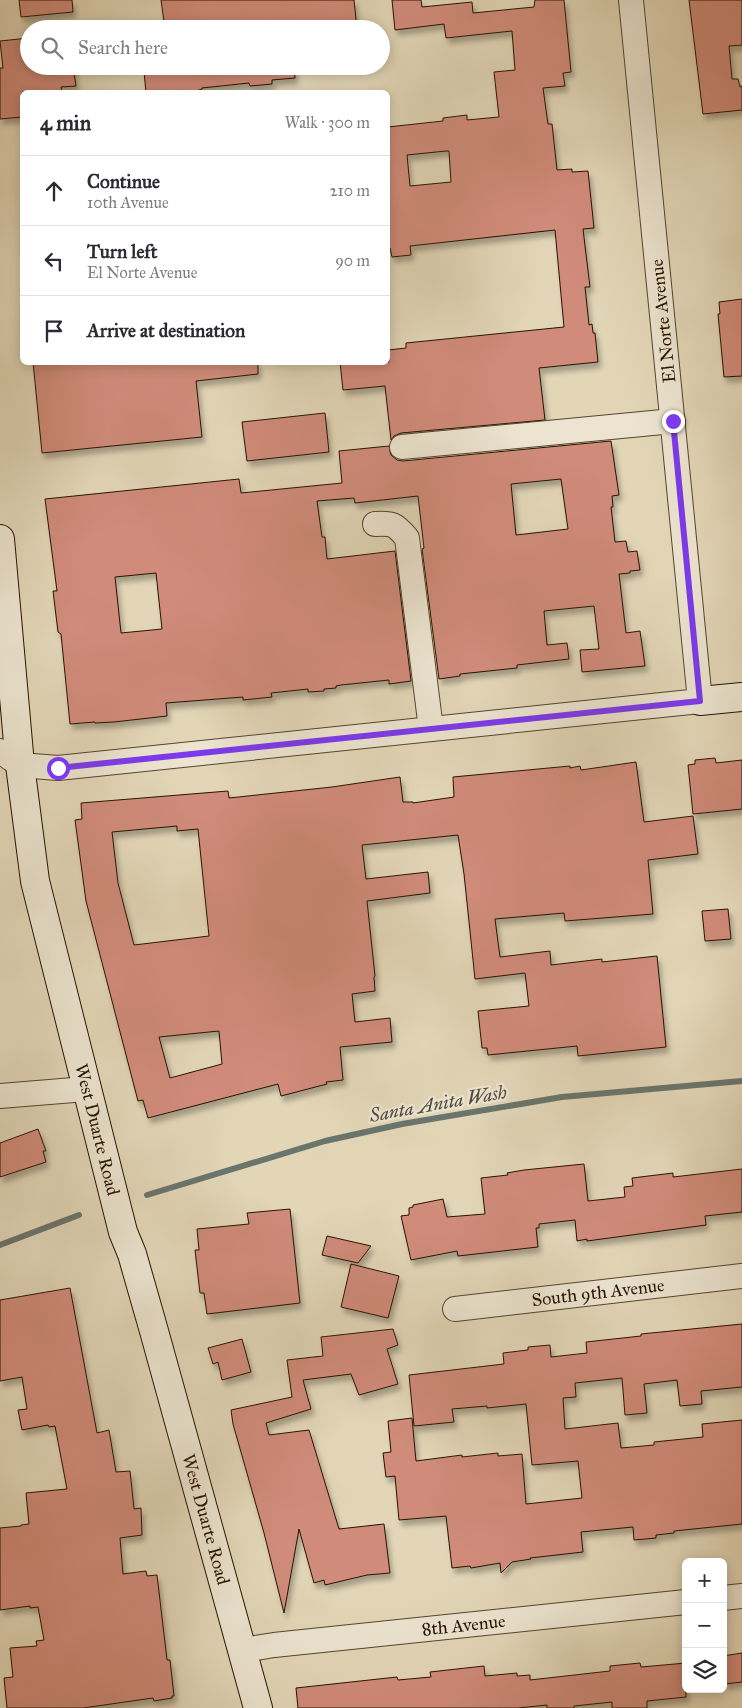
<!DOCTYPE html>
<html lang="en">
<head>
<meta charset="utf-8">
<style>
  body { margin:0; font-family:"IM FELL Great Primer",serif; background:#f2f2f3; color:#2b2b33 }
  .controls { position:absolute; right:15px; bottom:15px; display:grid; overflow:hidden; border-radius:8px; box-shadow:0 2px 12px #0003 }
  .controls button { width:45px; height:45px; display:grid; place-items:center; padding:0; border:0; border-bottom:1px solid #e1e1e2; background:#fff; color:#2b2b33; font:25px sans-serif }
  .stop { position:absolute; width:15px; height:15px; margin:-11px; border:4px solid #7c3aed; border-radius:50%; background:#fff }
  .stop.end { background:#7c3aed; border-color:#fff; box-shadow:0 1px 5px #0008 }
  .list { margin:0; padding:0; list-style:none }
  h2 { display:flex; justify-content:space-between; align-items:center; height:65px; margin:0; padding:0 20px; font-size:21px }
  h2 small { font-size:16px; font-weight:400; color:#7c7c81 }
  .list li { display:grid; grid-template-columns:32px 1fr auto; gap:15px; align-items:center; box-sizing:border-box; height:70px; padding:0 20px; border-top:1px solid #e1e1e2 }
  .list b { display:block; font-size:19px; white-space:nowrap }
  .list p { margin:0; font-size:16px; white-space:nowrap; color:#7c7c81 }
  .list em { font-size:16px; font-style:normal; color:#7c7c81 }
  .icon { flex:none; width:28px; height:28px; fill:none; stroke:currentColor; stroke-width:2; stroke-linecap:round; stroke-linejoin:round }
  .map { position:relative; flex:none; width:742px; height:1708px; overflow:hidden }
  .search { position:absolute; background:#fff; box-shadow:0 2px 12px #0003; left:20px; top:20px; width:370px; height:55px; display:flex; align-items:center; gap:12px; box-sizing:border-box; padding:0 18px; border-radius:28px; color:#7c7c81; font-size:19px }
  .panel { position:absolute; background:#fff; box-shadow:0 2px 12px #0003; left:20px; top:90px; width:370px; height:275px; border-radius:8px }
  .map>svg:first-child { display:block }
</style>
</head>
<body>
<div class="map">
<svg width="742" height="1708" viewBox="0 0 742 1708">
  <defs>
    <filter id="shadow"><feDropShadow dx="3" dy="5.5" stdDeviation="2.5" flood-color="#0004"/></filter>
  </defs>
  <rect width="100%" height="100%" fill="#e2d6b7"/>
  <filter id="stains"><feTurbulence type="fractalNoise" baseFrequency=".004" numOctaves="4"/><feColorMatrix values="0 0 0 0 .2 0 0 0 0 .09 0 0 0 0 .02 0 0 0 .5 -.17"/></filter>
  <radialGradient id="worn" r=".72"><stop offset=".6" stop-color="#630" stop-opacity="0"/><stop offset="1" stop-color="#630" stop-opacity=".3"/></radialGradient>
  <g fill="none" stroke-linecap="round" stroke-linejoin="round">
    <path stroke="#6a756d" stroke-width="6" d="M147,1195L325,1141L402,1124L562,1097L742,1081
      M0,1245L79,1215"/>
  </g>
  <path fill="#d08b7a" stroke="#271300" fill-rule="evenodd" filter="url(#shadow)" d="M19,0H72L73,12L21,17Z
    M161,0H354L357,29H165Z
    M392,0H421L422,7L472,2L473,13L534,7L535,0H564L571,72L563,73L565,86L543,88L548,124H552L557,170L572,169V172L588,171L594,228L583,229L590,287H585L589,325L592,324L593,333H595L598,362L539,368L545,420L401,433L394,436L391,440L385,386L343,390L340,362H389L388,350L406,348V343L564,327L555,230L410,246L411,255L392,257L390,248L388,249V127L443,121V118L467,115V120L499,117L494,72L515,70L512,31L446,38L444,24L395,30ZM446,151H449L451,182L410,186L407,155Z
    M689,0H742V45L729,46L732,79H738L740,87L742,86V110L703,114Z
    M29,38V66H73L76,86L61,87L62,92H22V117L0,119V68H3L0,41Z
    M173,66H294L295,78L272,80V84L250,86L249,83L202,88V89L196,91L183,92H146L144,72L173,69Z
    M742,299V376L724,377L718,314H720L719,302Z
    M33,362H258V374L196,381L202,437L42,453Z
    M325,413L329,452L247,461L242,422Z
    M611,441L619,495L612,496L613,507H611L615,542L626,541L628,552L637,551L640,570L630,571V573L619,574L626,633L640,631L645,666L582,672L580,650L599,649L594,606L544,611L547,645L567,643L569,659L517,665V668L460,674V676L439,679L422,549L424,548L418,496L355,503L354,498L317,501L322,537H325L327,559L395,551L411,681L389,684V680L341,685L336,686V688L324,689V691L308,692V689L271,693L272,697L243,700V697L166,703L167,716L114,722L95,723V722L70,724L61,634L58,632L53,591H57L45,499L239,479L241,493L342,483L339,451L389,446L391,455L397,460L403,461ZM561,479L568,529L516,535L511,484ZM156,573L162,629L121,633L115,577Z
    M715,758L716,763L742,760V809L693,814L688,765L695,764V760Z
    M636,762L644,822L693,816L698,854L648,860L653,914L565,921L564,913L495,919L500,957L550,951L551,965L602,959V962L657,956L666,1047L578,1056L577,1046L488,1055L487,1048H482L478,1011L529,1006L525,973L475,979L464,874L458,835L362,845L366,879L428,872L430,893L367,901L375,976L374,977L375,991L352,994L355,1022L390,1018L392,1042L340,1047L343,1080L326,1082L327,1084L281,1096L278,1084L148,1118L143,1100L138,1101L86,901L75,820L82,819L81,803L228,791L229,798L332,787L400,777L403,802H413V803L454,797L453,777L570,766V768L580,766L581,770ZM177,826V831L198,829L209,936L134,945L118,883L112,832ZM219,1031L222,1064L170,1078L159,1037Z
    M728,909L731,939L705,941L702,911Z
    M38,1129L46,1151H43L46,1162L0,1177V1143Z
    M584,1164L588,1201L625,1197L624,1187L633,1186L632,1178L673,1173V1177L742,1169V1212L705,1216L706,1225L587,1241V1239L577,1241L575,1220L539,1224V1228H536L538,1247L458,1256L457,1251L411,1260L401,1216L409,1215V1208L413,1207V1205L443,1199L447,1217L485,1214L481,1178L508,1175L507,1173L524,1170Z
    M290,1209L300,1303L207,1314L204,1293H200L195,1250H199L197,1229L249,1224L247,1213Z
    M327,1236L371,1246L358,1263L322,1255Z
    M351,1264L399,1276L388,1318L341,1307Z
    M70,1288L97,1433L109,1430L116,1472L130,1471L134,1509L141,1508L142,1535L120,1538L123,1574L146,1571L147,1576L157,1575L167,1660H170L174,1696H172V1698L154,1701L153,1698L83,1708H7L4,1678L13,1677L10,1648L37,1646L36,1641L44,1640L38,1607L30,1608V1606L0,1610V1528L21,1526V1525L29,1524L26,1493L67,1489L55,1426L49,1427L48,1425L22,1430L18,1410L27,1409L22,1377L0,1381V1300Z
    M742,1324V1387L701,1391L702,1404L680,1406L677,1380L644,1384L647,1413L625,1415L622,1378L575,1383L576,1397L563,1398L565,1429L618,1423L621,1448L654,1445V1442L703,1437L702,1424L742,1420V1524L674,1531V1533L656,1535V1538L634,1540L633,1527L581,1532L583,1552L530,1558L531,1559L512,1562L501,1573L500,1563L471,1568L470,1566L452,1568L446,1516L399,1520L395,1476L386,1477L383,1453L391,1452L388,1421L412,1418L416,1461L462,1455V1457L498,1453V1456L522,1454L526,1504L582,1498L578,1461L532,1465L526,1404L487,1408V1406L452,1409L454,1422L414,1426L409,1375L504,1364L503,1353L528,1350V1347L550,1345L551,1357L587,1353L586,1342L641,1336V1334Z
    M393,1329L398,1345L387,1349L398,1384L359,1395L351,1374L303,1380L311,1409L266,1423L269,1435L309,1430L339,1529L384,1524L390,1573L367,1575L325,1585L324,1580L314,1583L299,1529L284,1613L264,1533L233,1424L231,1410L292,1397L287,1360L323,1356L321,1337Z
    M242,1339L251,1372L222,1380L218,1362L213,1364L208,1348Z
    M742,1653V1682L725,1684L723,1656Z
    M640,1663L641,1667L686,1663V1697L647,1701V1708H612V1702L574,1706V1708H547V1705L518,1708H298L296,1688L397,1677L398,1680L431,1677L430,1672L484,1666L485,1676L517,1673V1676L530,1675V1680L610,1671V1666Z"/>
  <g fill="none" stroke-linecap="round" stroke-linejoin="round">
    <g stroke="#56442e" stroke-width="26">
      <g id="street">
        <path d="M402,447L673,421"/>
        <path d="M375,524C393,523 395,524 407,538L431,729"/>
        <path d="M0,751L20,765L58,768L700,701L631,0"/>
        <path d="M0,1096L86,1089"/>
        <path id="s1" d="M455,1309L742,1276"/>
        <path d="M723,1598L742,1596"/>
        <path id="s2" d="M243,1650L274,1645L686,1602"/>
      </g>
    </g>
    <g stroke="#271300" stroke-width="30">
      <g id="secondary">
        <path id="s3" d="M0,539L20,765L35,881L123,1232L132,1254L154,1331L258,1708"/>
        <path d="M700,701L742,697"/>
      </g>
    </g>
    <use href="#street" stroke="#ece4d0" stroke-width="24"/>
    <use href="#secondary" stroke="#ece4d0" stroke-width="28"/>
  </g>
  <g fill="none" stroke-linecap="round" stroke-linejoin="round">
    <path stroke="#7c3aed" stroke-width="6" d="M58,768L700,701L673,421"/>
  </g>
  <g text-anchor="middle" stroke-width="4.5" stroke-linejoin="round" paint-order="stroke">
    <g font-size="18" fill="#271300" stroke="#ece4d0">
      <text transform="translate(663 321) rotate(-96)" y="6">El Norte Avenue</text>
      <text dy="6" stroke="none"><textPath href="#s3" startOffset="600">West Duarte Road</textPath></text>
      <text dy="6" stroke="none"><textPath href="#s1" startOffset="144">South 9th Avenue</textPath></text>
      <text dy="6" stroke="none"><textPath href="#s3" startOffset="1005">West Duarte Road</textPath></text>
      <text dy="6" stroke="none"><textPath href="#s2" startOffset="222">8th Avenue</textPath></text>
    </g>
    <g font-size="19" font-style="italic" fill="#4e4c40" stroke="#ece4d0">
      <text transform="translate(438 1103) rotate(-10)" y="7">Santa Anita Wash</text>
    </g>
  </g>
  <rect width="100%" height="100%" filter="url(#stains)"/>
  <rect width="100%" height="100%" fill="url(#worn)"/>
</svg>
<div class="controls">
<button>+</button>
<button>−</button>
<button><svg class="icon" aria-label="layers" viewBox="0 0 24 24"><path d="M12 4l9 5-9 5-9-5zM3 14l9 5 9-5"/></svg></button>
</div>
<div class="stop" style="left:58px;top:768px"></div>
<div class="stop end" style="left:673px;top:421px"></div>
<div class="search"><svg class="icon" aria-label="search" viewBox="0 0 24 24"><circle cx="10" cy="10" r="6"/><path d="M15 15l6 6"/></svg>Search here</div>
<section class="panel">
<h2>4 min<small>Walk · 300 m</small></h2>
<ul class="list">
<li><svg class="icon" aria-label="ahead" viewBox="0 0 24 24"><path d="M12 20V5M6 11l6-6 6 6"/></svg><div><b>Continue</b><p>10th Avenue</p></div><em>210 m</em></li>
<li><svg class="icon" aria-label="left" viewBox="0 0 24 24"><path d="M17 20v-9H6M10 6l-5 5 5 5"/></svg><div><b>Turn left</b><p>El Norte Avenue</p></div><em>90 m</em></li>
<li><svg class="icon" aria-label="arrive" viewBox="0 0 24 24"><path d="M6 21V4h12l-3 4 3 4H6"/></svg><div><b>Arrive at destination</b></div></li>
</ul>
</section>
</div>
</body>
</html>
